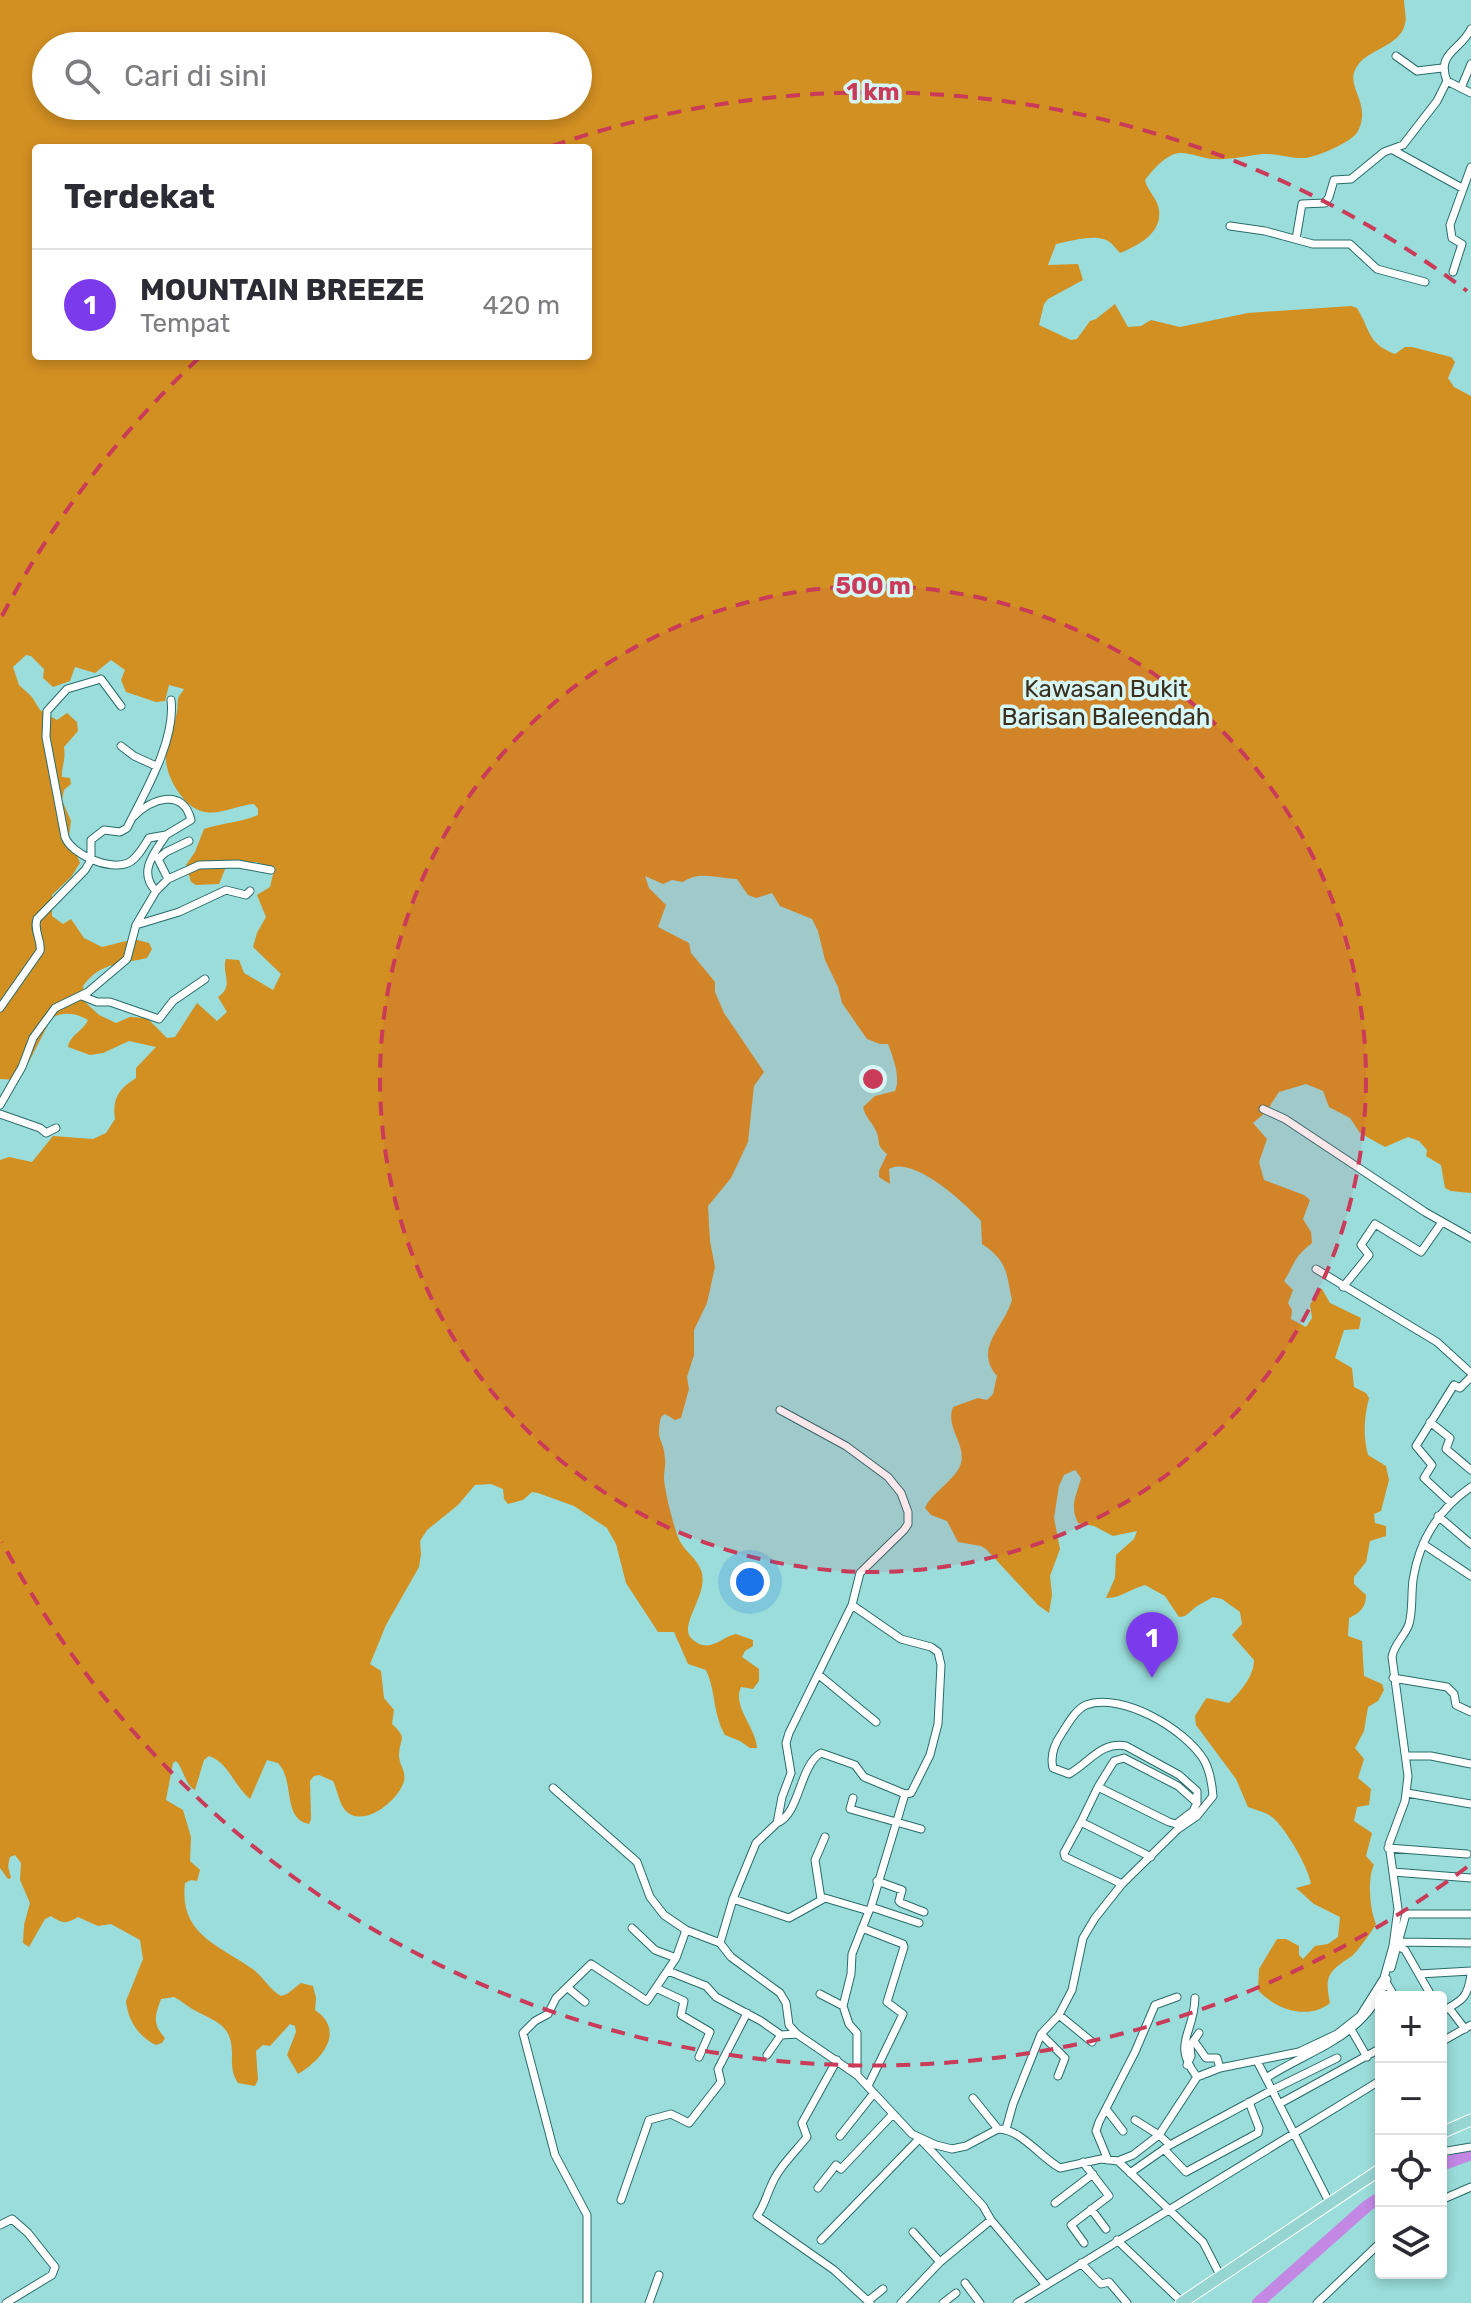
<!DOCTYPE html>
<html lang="id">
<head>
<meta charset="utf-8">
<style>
  body { margin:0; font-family:Rubik,sans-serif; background:#f7f7f7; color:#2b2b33 }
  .controls { position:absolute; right:24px; bottom:24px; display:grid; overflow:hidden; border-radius:8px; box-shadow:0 4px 12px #0003 }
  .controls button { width:72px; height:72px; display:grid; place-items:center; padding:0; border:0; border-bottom:2px solid #e1e1e2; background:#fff; color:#2b2b33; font:40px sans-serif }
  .you { position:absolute; left:750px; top:1582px; width:28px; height:28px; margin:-20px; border:6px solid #fff; border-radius:50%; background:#1a73e8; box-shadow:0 0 0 12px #1a73e833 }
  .badge { display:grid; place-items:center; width:52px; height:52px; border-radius:50%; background:#7c3aed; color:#fff; font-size:26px; font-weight:700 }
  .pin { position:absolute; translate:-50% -66px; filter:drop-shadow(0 2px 4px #0008) }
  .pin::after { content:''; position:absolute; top:42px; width:28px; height:24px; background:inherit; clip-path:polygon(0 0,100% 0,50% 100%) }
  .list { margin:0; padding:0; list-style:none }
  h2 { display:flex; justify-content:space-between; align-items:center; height:104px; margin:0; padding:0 32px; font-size:34px }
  h2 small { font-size:26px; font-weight:400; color:#7c7c81 }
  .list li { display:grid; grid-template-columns:52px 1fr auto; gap:24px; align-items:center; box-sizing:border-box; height:112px; padding:0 32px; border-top:2px solid #e1e1e2 }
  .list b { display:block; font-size:30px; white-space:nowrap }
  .list p { margin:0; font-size:26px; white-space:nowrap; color:#7c7c81 }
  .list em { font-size:26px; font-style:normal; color:#7c7c81 }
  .icon { flex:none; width:44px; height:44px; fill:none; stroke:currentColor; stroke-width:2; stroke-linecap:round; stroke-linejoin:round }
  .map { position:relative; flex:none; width:1471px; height:2303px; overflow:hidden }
  .search { position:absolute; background:#fff; box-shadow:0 4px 12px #0003; left:32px; top:32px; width:560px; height:88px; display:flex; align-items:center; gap:20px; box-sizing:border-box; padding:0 28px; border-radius:44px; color:#7c7c81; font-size:30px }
  .panel { position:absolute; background:#fff; box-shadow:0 4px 12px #0003; left:32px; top:144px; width:560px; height:216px; border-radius:8px }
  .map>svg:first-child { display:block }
</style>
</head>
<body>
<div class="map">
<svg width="1471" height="2303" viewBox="0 0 1471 2303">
  <rect width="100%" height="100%" fill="#9addda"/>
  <path fill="#d28f22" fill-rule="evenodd" d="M0,0H1404C1404,8 1407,17 1405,24C1400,47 1366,49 1356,68C1345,87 1372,103 1358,131C1353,142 1316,157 1305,158C1290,159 1277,153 1262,154C1246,156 1230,160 1214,159C1200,159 1185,149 1172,155C1161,160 1152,171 1145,180C1147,189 1153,194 1157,203C1167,229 1142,244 1120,253C1117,250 1114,246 1111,243C1099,232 1070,241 1056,244L1048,265L1078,264L1083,280L1048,299L1044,304L1039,325L1071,340L1077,339L1090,321L1096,319L1115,304L1128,327L1141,326L1151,320L1180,327L1248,313L1351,306L1357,308C1371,331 1367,343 1395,354L1405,347H1412L1451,357L1455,362L1448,378L1454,387L1471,396V1193L1451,1191L1445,1188L1441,1165L1426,1156L1427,1150L1419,1141L1408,1137L1385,1147L1360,1133L1350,1118L1329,1107L1323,1091L1306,1084L1279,1092L1266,1112L1253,1123L1267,1139L1259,1162L1264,1180L1304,1195L1310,1200L1303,1219L1311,1232L1312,1243C1293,1258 1296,1262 1284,1281L1293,1290L1288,1303L1292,1310L1291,1319L1306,1327L1312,1318L1310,1305L1319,1288L1322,1289L1330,1303L1361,1318L1359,1329L1344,1330L1335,1358L1352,1368L1354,1387L1366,1393L1369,1398C1364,1417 1363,1436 1368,1455L1386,1466L1389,1480L1381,1511L1374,1514L1375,1523L1386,1526V1536L1370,1541L1366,1562L1354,1577V1584L1366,1595C1366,1607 1360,1613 1349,1618L1348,1636L1362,1641L1364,1676L1382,1684L1384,1690L1378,1701L1368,1707L1364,1731L1355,1748L1364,1759L1358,1778L1371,1789L1369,1805L1357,1807L1354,1821L1372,1833L1366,1856L1374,1865C1367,1878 1370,1911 1376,1924C1373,1930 1357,1952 1352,1956C1329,1971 1324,1975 1330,2003C1308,2021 1275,2009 1258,1990L1259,1969L1277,1939H1286L1299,1946V1955L1303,1959L1315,1946L1328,1944L1338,1937L1340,1917L1314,1904L1296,1888L1311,1884C1309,1868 1285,1827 1272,1817C1266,1812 1256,1810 1248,1807L1236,1779L1196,1725L1195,1716L1205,1700L1207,1698L1229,1703C1241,1691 1254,1676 1254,1660L1232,1635L1242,1624L1240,1612L1222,1599L1213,1597L1197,1606L1185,1616L1179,1617L1165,1596L1145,1585C1132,1588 1119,1599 1106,1598L1115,1578L1116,1555L1134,1539L1137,1531L1113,1536L1094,1526L1078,1523C1069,1505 1077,1495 1081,1478L1075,1470L1064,1475L1059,1486L1054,1518L1060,1549L1050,1576L1052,1595L1049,1613L1038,1605L986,1549L981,1546L958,1542L947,1521L931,1515L925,1508C932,1492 958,1478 961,1463C966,1443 945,1428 953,1407L978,1398L987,1400L993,1394L997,1376C973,1348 1004,1328 1012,1300C1006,1273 1008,1261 982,1244L981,1221C965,1203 913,1155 889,1169L890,1184L879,1177V1171L887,1154C875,1144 881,1142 876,1131C872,1122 865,1117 863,1107L875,1096L895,1091C901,1078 893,1057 888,1044H880L867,1039L842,1003L838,987L825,960L818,931L812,919L780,906L772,893L756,898L748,895L737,879C718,879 700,870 683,882L672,880L663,884L645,876L649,888L666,905L658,927L689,943L691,953L715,982V992L724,1013L764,1072L754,1086L748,1142L731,1178L708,1206L710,1241L715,1267L707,1303L694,1330V1355L687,1377L689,1389L681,1418L675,1420L665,1414L661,1417C655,1442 664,1438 665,1459C666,1465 664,1471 664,1477C664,1489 675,1534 681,1543C686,1552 696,1558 700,1568C712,1591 678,1624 691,1638C709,1656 722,1636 736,1634L753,1640V1646L745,1651L742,1657L759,1669V1681L753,1689L741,1687C732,1707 756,1727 757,1748H750L740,1741L725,1735C713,1714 716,1692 706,1670L688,1664L674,1632H658L626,1583L616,1544L607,1528L574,1506L538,1493L532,1492L523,1500L508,1504L504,1499L503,1489L491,1484L475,1485L458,1505L427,1530L420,1541L421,1554L419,1567L386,1625L370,1664L381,1671L384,1698L394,1710L392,1724C409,1740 399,1737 399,1757C400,1766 406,1771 404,1781C399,1800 363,1830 345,1810C339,1803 337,1789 333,1781L319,1775L314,1776L310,1781L311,1819L309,1824C282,1819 295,1780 278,1763L267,1760L250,1799C234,1786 229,1763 209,1756L204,1760L195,1790C185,1785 184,1769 176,1761L173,1763L166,1800L183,1810L191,1837L190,1861L200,1870L197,1881L191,1880L185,1883C179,1935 218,1944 254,1970C264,1978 270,1990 281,1996L287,1994L301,1983L313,1986L316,1998L315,2010C346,2031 322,2060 298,2074L287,2055L296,2032L295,2026L290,2024L270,2046L263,2045L256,2051L258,2080L255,2086L238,2083C231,2073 232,2064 232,2052C231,2024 216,2022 196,2011C188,2007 182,2001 174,1997L161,1999C155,2016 152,2024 165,2038L162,2043L156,2045C139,2037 128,2021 126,2001L143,1959L140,1940L111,1924L98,1926L78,1917C66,1924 63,1924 51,1916L45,1919L29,1947L23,1943L24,1925L30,1903L20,1880L21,1863L15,1855L10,1857L8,1866L11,1878L8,1879L0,1868V1160L9,1157L32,1162L53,1136L93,1139L106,1133L115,1119C112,1098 119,1089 136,1078V1068L156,1047L129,1041L103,1053L90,1055L68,1047C70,1035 83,1031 88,1020C77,1013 61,1011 51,1019L21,1077L16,1080L0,1079ZM46,46H578V106H46ZM36,148H588V356H36ZM26,655L31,656L44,669L43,678L53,687L70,681L75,667L95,673L111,660L125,670L121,680L126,692L156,702L165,701L169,685L184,689C182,693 178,696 178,700C177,704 178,708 177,712C174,727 165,745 166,760C167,779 185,809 205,812C221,815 238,805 254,804L258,809V815C240,823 222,823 204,829L195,852L186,865L191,882L196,885L219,884L228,862H257L274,870L270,887L257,895L266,917L257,933L253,947L281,974L273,990L244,973L239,960L226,959C221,974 235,985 218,997L227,1012L217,1021L197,1003L175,1037L167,1038L147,1018L130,1017L116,1023L99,1015L85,1002L83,986C100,962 122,964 147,958L152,949L149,943L134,939L102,947L84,938L71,919L63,924L52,916V895L71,877L80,863L69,836L71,821L62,800L64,790L71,784L70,778L62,777C61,767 66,762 64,747L78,731L77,722L67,713L57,720L40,710L32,697L19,685L13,667Z"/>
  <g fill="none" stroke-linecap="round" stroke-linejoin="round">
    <path stroke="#c387e4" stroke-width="12" d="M1441,2165L1471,2154
      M1258,2303L1367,2206L1381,2197"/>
    <g stroke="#286c6a" stroke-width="9">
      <path id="street" d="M1471,29C1460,51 1436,53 1447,81L1471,93
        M1396,56L1417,71L1442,68
        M1461,88L1471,64
        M1393,150L1462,188
        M1230,226L1265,231L1313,244H1350L1377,269L1425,282
        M1296,239L1302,204L1325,203L1329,197L1334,180L1351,179L1384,152L1403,145L1437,101L1447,81
        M1453,272L1462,244L1452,238L1450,225L1471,167
        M121,706L101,679L67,689L47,711L46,737L65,837C72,855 110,871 128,863C137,859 144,846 149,838L166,835L191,820C183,787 151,799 133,817
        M121,746L134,756L156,766
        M168,879L158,859L166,852L189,841
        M156,891C137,872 155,852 166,835
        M136,925L179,912L226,890L246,895L250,891
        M82,996L97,1002H110L159,1019L173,1001L205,979
        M0,1008L40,951C42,940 33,931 37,919L85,870L91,860V840L104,830L120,832L127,828C145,792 176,740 171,700
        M0,1105L22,1067L33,1038L55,1008L88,992L127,959L136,925L156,891L168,879L199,865L238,864L271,870
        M1263,1109L1285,1119L1425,1212L1471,1238
        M0,1114L40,1128L46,1133L56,1128
        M1316,1269L1437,1342L1471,1373
        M1343,1287L1369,1255L1361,1245L1375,1224L1421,1252L1442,1222
        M1430,1422L1450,1438L1446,1449L1471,1470
        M1451,1503L1424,1478L1432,1465L1416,1446L1454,1385L1460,1388L1471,1377
        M1438,1516L1471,1544
        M1423,1544L1471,1576
        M852,1605L901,1639L931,1647L938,1652L941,1665L938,1724L930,1755L911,1793L905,1794L871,1907
        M819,1675L876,1722
        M1393,1678L1447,1687L1454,1694L1456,1705L1471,1712
        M1407,1756H1431L1471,1764
        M1098,1787L1081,1822L1151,1857
        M553,1788L637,1862L650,1897L664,1915L686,1930L720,1943L731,1957L780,1993L786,2003L789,2025L797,2034L857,2075L912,2134L936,2145L952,2149L966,2146L998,2129C1021,2129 1040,2157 1060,2168L1101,2159L1118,2161L1203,2242L1221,2277
        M1407,1793L1471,1804
        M853,1798L850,1809L921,1829
        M1193,1811L1176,1824L1169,1822L1098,1787L1114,1761L1124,1758L1178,1786L1197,1803
        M1081,1822L1064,1853L1065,1857L1122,1884
        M777,1823C800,1814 799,1766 821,1753L855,1765L864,1777L905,1794
        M1388,1848L1467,1854
        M1393,1872L1471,1878
        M877,1881L902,1890L899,1901L901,1903L924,1912
        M733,1899L756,1843L777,1823L782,1797L791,1773L786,1743L789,1733L852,1605L860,1573L904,1530L908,1524V1512L901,1493L888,1477L846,1446L780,1410
        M821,1899L815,1860L825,1837
        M632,1928L655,1950L676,1958
        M862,1928L903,1944L904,1947L887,2002L903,2014L868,2086
        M1399,1942L1471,1943
        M720,1943L733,1899L789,1918L825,1898L869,1911L871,1907L919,1923
        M1398,1946L1405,1950L1432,1997
        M1391,1968L1406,1914H1471
        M668,1971L706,1986L716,1997L761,2021L781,2035
        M1419,1974L1471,1971
        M1386,1982L1395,1997
        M568,1988L585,2002
        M656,1988L684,2001L681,2015L710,2032L699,2057
        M820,1994L843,2006L851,1974L852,1954L869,1911
        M1195,1998C1194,2035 1171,2043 1197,2077
        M843,2006L849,2024L857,2033V2075
        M1449,2008L1465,2029
        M1441,2012C1462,2001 1468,1998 1471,1974
        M1059,2015L1092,2042
        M1352,2031L1367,2057
        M1041,2034L1065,2058L1058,2076
        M1194,2041L1206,2058H1217L1220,2068
        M1441,2042L1471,2025
        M767,2055L781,2035L797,2034
        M837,2060L802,2123L807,2137C795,2152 778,2168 771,2186C766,2197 764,2206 757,2216L834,2270L870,2303
        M1257,2061L1272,2090L1337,2058
        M1187,2065L1191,2056L1190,2046L1199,2033
        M1266,2078C1315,2047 1364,2038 1387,1979
        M973,2098L998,2129
        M1279,2104L1381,2048
        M1106,2109L1123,2131
        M1135,2120L1159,2135L1170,2145
        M1006,2129L1013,2104L1041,2034L1059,2015L1072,1990L1083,1938L1095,1918L1122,1884L1178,1829L1197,1816L1213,1796C1212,1783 1210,1771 1204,1760C1185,1729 1122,1692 1086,1705C1075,1710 1068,1724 1062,1733C1055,1743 1050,1756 1053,1768L1069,1774C1089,1763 1101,1741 1126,1746L1179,1775L1197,1791V1803L1193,1811L1197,1816
        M840,2136L874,2093
        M922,2141L983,2206L991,2220L1045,2284
        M1164,2149L1186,2172L1258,2133L1259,2128L1249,2102
        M1441,2152L1471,2147
        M1108,2160L1096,2131L1099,2122L1135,2052L1155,2005L1177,1997
        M1118,2161L1133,2155L1159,2135L1197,2077L1220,2068L1299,2052L1337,2034L1360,2016L1384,1978L1393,1946L1398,1909L1389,1844L1405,1801L1408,1776L1392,1657C1394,1644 1405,1636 1409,1624C1413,1610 1411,1595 1413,1580C1419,1541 1439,1509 1471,1487
        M1083,2162L1109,2196L1071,2225L1084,2243
        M1130,2173L1170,2145L1272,2090L1330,2204
        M818,2188L836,2165L841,2169L892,2115
        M621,2200L649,2120L671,2114L689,2123L721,2082L718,2069L747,2013
        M1441,2200L1471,2187
        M1055,2203L1093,2174
        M1091,2209L1106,2229
        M0,2225L12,2219L28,2233L55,2267L52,2275L6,2303
        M913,2232L940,2262
        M821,2240L919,2139
        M1117,2240L1182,2302
        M1081,2263L1101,2284L1109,2282L1127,2303
        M965,2283L980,2303
        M868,2301L883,2289
        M587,2303V2215L555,2155L523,2033L535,2021L548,2014L556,1998L591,1964L647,2001L676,1958L686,1930
        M649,2303L659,2275
        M901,2303L940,2262L991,2220
        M943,2303L956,2293
        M1017,2303L1381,2080
        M1317,2303L1381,2242"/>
    </g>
    <g stroke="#fff" stroke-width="13">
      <path id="primary" d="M1441,2133L1471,2120
        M1181,2303L1381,2169"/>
    </g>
    <use href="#street" stroke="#fff" stroke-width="7"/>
    <use href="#primary" stroke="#97d5d3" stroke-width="11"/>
  </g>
  <circle cx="873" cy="1079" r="493" fill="#ca3a59" fill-opacity=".12"/>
  <g fill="none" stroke="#ca3a59" stroke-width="4" stroke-dasharray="14 10">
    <circle cx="873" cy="1079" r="493"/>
    <path d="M1467 1867A987 987 0 0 1 2 1542M2 616A987 987 0 0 1 200 357M552 146A987 987 0 0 1 1467 291"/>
  </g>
  <g text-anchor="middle" stroke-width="7" stroke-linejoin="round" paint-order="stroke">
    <g font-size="24" fill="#3c2e1d" stroke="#d6f7f5">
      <text x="1106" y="697">Kawasan Bukit<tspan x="1106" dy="28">Barisan Baleendah</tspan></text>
    </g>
  </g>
  <circle cx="873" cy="1079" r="12" fill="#ca3a59" stroke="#d6f7f5" stroke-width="4"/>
  <g font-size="24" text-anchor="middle" font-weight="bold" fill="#ca3a59" stroke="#d6f7f5" stroke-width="7" stroke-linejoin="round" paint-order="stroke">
    <text x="873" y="100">1 km</text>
    <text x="873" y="594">500 m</text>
  </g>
</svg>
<div class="controls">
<button>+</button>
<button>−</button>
<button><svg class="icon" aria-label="locate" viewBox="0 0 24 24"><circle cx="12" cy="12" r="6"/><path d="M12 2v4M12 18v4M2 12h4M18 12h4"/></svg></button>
<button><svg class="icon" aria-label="layers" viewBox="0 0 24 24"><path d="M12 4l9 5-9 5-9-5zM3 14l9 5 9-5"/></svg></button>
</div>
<div class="you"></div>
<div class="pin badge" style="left:1152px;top:1678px">1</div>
<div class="search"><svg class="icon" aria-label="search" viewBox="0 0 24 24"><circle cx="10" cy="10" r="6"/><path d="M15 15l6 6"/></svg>Cari di sini</div>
<section class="panel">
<h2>Terdekat<small></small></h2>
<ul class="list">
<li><span class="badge">1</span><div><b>MOUNTAIN BREEZE</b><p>Tempat</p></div><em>420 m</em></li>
</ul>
</section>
</div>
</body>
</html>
